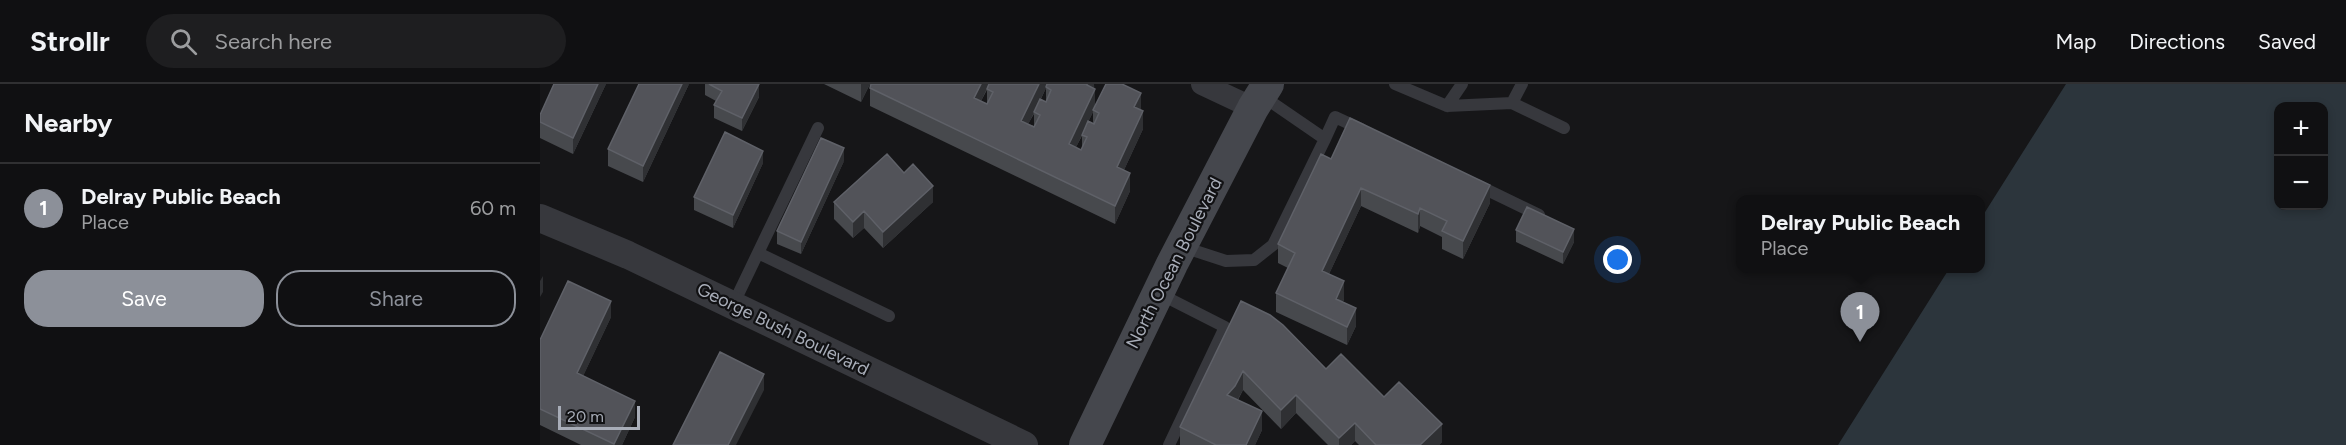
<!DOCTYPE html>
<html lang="en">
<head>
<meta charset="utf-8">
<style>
  body { margin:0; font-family:Figtree,sans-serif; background:#1e1e20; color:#f1f3f6 }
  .controls { position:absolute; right:18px; top:18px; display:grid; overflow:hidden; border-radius:12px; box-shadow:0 3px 9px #0003 }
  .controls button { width:54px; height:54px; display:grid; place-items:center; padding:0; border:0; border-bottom:2px solid #303032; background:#101012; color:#f1f3f6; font:30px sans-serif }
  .scale { position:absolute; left:18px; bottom:15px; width:82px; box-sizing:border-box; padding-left:6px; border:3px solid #a8adb8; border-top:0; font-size:16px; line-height:21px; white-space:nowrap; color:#a8adb8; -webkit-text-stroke:4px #111113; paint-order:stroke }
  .you { position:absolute; left:1078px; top:176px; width:21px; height:21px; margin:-15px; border:4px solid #fff; border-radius:50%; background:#1a73e8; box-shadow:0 0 0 9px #1a73e833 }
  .badge { display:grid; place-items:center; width:39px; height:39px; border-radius:50%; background:#8c9099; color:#fff; font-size:20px; font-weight:700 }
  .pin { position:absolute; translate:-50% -50px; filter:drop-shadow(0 2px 3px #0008) }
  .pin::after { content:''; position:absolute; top:32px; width:21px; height:18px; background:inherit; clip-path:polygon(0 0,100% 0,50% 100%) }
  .popup { position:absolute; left:1196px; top:111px; width:249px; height:78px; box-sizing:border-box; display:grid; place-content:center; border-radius:12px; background:#101012; filter:drop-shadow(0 2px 4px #0005); font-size:20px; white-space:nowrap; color:#9c9d9f }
  .popup b { font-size:22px; color:#f1f3f6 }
  .popup::after { content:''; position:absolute; left:50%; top:100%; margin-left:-12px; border:12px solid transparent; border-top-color:#101012 }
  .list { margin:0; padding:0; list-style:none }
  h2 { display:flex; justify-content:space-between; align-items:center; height:78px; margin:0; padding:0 24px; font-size:26px }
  h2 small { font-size:20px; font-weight:400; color:#9c9d9f }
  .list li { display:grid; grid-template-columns:39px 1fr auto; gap:18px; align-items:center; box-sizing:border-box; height:90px; padding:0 24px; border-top:2px solid #303032 }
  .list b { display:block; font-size:22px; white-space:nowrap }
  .list p { margin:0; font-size:20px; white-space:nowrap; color:#9c9d9f }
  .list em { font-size:20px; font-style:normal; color:#9c9d9f }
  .actions { display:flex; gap:12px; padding:18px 24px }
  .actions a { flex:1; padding:14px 0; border:2px solid #8c9099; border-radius:24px; text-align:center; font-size:21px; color:#8c9099 }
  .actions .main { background:#8c9099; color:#fff }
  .icon { flex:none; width:33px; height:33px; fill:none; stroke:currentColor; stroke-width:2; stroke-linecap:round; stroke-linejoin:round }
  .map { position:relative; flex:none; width:1806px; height:361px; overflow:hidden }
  header { display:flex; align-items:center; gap:36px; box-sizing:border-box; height:84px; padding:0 30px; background:#101012; border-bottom:2px solid #303032 }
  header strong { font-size:28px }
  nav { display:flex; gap:33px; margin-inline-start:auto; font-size:21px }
  .search { width:420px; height:54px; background:#1e1e20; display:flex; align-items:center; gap:15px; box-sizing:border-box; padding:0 21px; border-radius:33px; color:#9c9d9f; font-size:22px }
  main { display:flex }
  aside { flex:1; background:#101012 }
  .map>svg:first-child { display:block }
</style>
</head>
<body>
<header>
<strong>Strollr</strong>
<div class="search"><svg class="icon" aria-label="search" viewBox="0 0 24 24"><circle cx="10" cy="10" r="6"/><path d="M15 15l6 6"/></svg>Search here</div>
<nav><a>Map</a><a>Directions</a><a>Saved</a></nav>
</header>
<main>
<aside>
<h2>Nearby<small></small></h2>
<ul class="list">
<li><span class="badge">1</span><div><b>Delray Public Beach</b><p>Place</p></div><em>60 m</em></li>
</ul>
<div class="actions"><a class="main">Save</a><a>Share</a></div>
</aside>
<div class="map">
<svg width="1806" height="361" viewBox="0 0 1806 361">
  <rect width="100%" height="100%" fill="#161618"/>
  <path fill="#2c353c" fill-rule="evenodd" d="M1526,0H1806V361H1298L1409,185L1440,184V136ZM1738,22H1784V122H1738Z"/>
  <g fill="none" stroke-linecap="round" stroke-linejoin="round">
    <path stroke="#37383d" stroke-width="12" d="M855,0L907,22L922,0
      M972,19L982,0
      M907,22L972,19L1024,44
      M785,55L795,33L821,45
      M937,101L999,131
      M643,163L686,177L714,176L733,161L785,55L721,11
      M218,169L349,232
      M618,209L685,243L629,361
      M193,221L278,44"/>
    <path stroke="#37383d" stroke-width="22" d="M662,0L713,24"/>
    <path stroke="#37383d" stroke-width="28" d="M0,134L88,171L484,361"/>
    <path stroke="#45474d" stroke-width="32" d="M545,361L632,180L713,24L728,0"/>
  </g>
  <path fill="#47494d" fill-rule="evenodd" d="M66,0L33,70L0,54V31Z
    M149,0L103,98L68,82V65Z
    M165,0H219V13L202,47L174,34V21L176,17L165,11Z
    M284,0H330L321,18Z
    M554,0L555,21L601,26L603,45L584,86L590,107L575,140L330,22V4ZM506,4V18L501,15ZM447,6V20L441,17ZM553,28V40L548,38ZM494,30V42L488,40ZM542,52V65L541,66L536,63Z
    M791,75L950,119L923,175L902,165V153L880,142L878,149L821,122L789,190L804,215L803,218L816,242L807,261L736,228V209L748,184L738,179V160Z
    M304,77L261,170L237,160V147Z
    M223,79L193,144L154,126V113Z
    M294,118H393L343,164L324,144L313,154L294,135Z
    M976,146L1034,158L1023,180L976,158Z
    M71,233L43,292L95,333L82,361H41L0,341V256Z
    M743,241L786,285L844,313L902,358L899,361H819L815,357L811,361H788L756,329L741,345L703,306L698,316L722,346L715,361H640V343Z"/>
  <path fill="#2f3033" d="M58,0H66L33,70V54Z
    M142,0H149L103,98V82Z
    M219,0V13L202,47V34Z
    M321,0H330L321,18Z
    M441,0H449L434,32V14Z
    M499,0H508L481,55V37Z
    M547,0H554V5L547,19Z
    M555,5V23L553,26V28L529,78V60Z
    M601,9V27L594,23Z
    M603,27V45L577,101V83Z
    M304,64V77L261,170V158Z
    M223,67V79L193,144V131Z
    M590,89V107L575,140V122Z
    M950,101V119L923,175V157Z
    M393,102V118L343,164V148Z
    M821,104V122L782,205V187Z
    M880,124V142L878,149V130Z
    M324,127V144L313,154V138Z
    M1034,145V158L1023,180V168Z
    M3,192V208L0,213V197Z
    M804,197V215L796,233V215Z
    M71,217V233L37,305V289Z
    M816,224V242L807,261V243Z
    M703,287V306L695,320L687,311Z
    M224,290V306L196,361H188Z
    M756,311V329L741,345V326Z
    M95,317V333L82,361H74Z
    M722,327V346L715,361H706Z
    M815,339V357L811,361H799V354Z
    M902,340V358L899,361H880Z"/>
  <path fill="#525359" stroke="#5f6168" stroke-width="1.5" d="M14,0H58L33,54L0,38V31Z
    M99,0H142L103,82L68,65Z
    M169,0H219L202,34L174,21L182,7Z
    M331,0H441L434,14L447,20L453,8L447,5L449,0H499L481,37L494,43L500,31L494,28L500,15L506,18L511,6L506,3L507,0H547V1L555,5L529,60L541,66L547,53L542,51L548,37L554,40L559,29L553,26L566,0H582L601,9L594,23L603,27L577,83L590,89L575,122L330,4Z
    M810,34L950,101L923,157L902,147L907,137L880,124L878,130L821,104L782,187L804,197L796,215L816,224L807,243L736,209L755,169L738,160L781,70L791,75Z
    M185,48L223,67L193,131L154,113Z
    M281,54L304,64L261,158L237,147Z
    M347,70L364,89L373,80L393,102L343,148L324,127L313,138L294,118Z
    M987,123L1034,145L1023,168L976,146Z
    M28,197L71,217L37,289L95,317L74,360L0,325V256Z
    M701,217L730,231L743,241L786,285L801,270L844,313L859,298L902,340L880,361H836L815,339L799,354L756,311L741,326L703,287L695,302L687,311L722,327L706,361H676L640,343Z
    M180,268L224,290L188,361H133Z"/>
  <g text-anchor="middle" stroke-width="4.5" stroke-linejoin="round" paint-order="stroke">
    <g font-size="18" fill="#a8adb8" stroke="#111113">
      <text transform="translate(634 179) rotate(-63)" y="6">North Ocean Boulevard</text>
      <text transform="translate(243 245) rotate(26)" y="6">George Bush Boulevard</text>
    </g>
  </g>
</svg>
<div class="controls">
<button>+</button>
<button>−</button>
</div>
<div class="scale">20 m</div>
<div class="you"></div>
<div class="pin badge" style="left:1320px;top:258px">1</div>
<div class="popup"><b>Delray Public Beach</b>Place</div>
</div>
</main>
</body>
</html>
